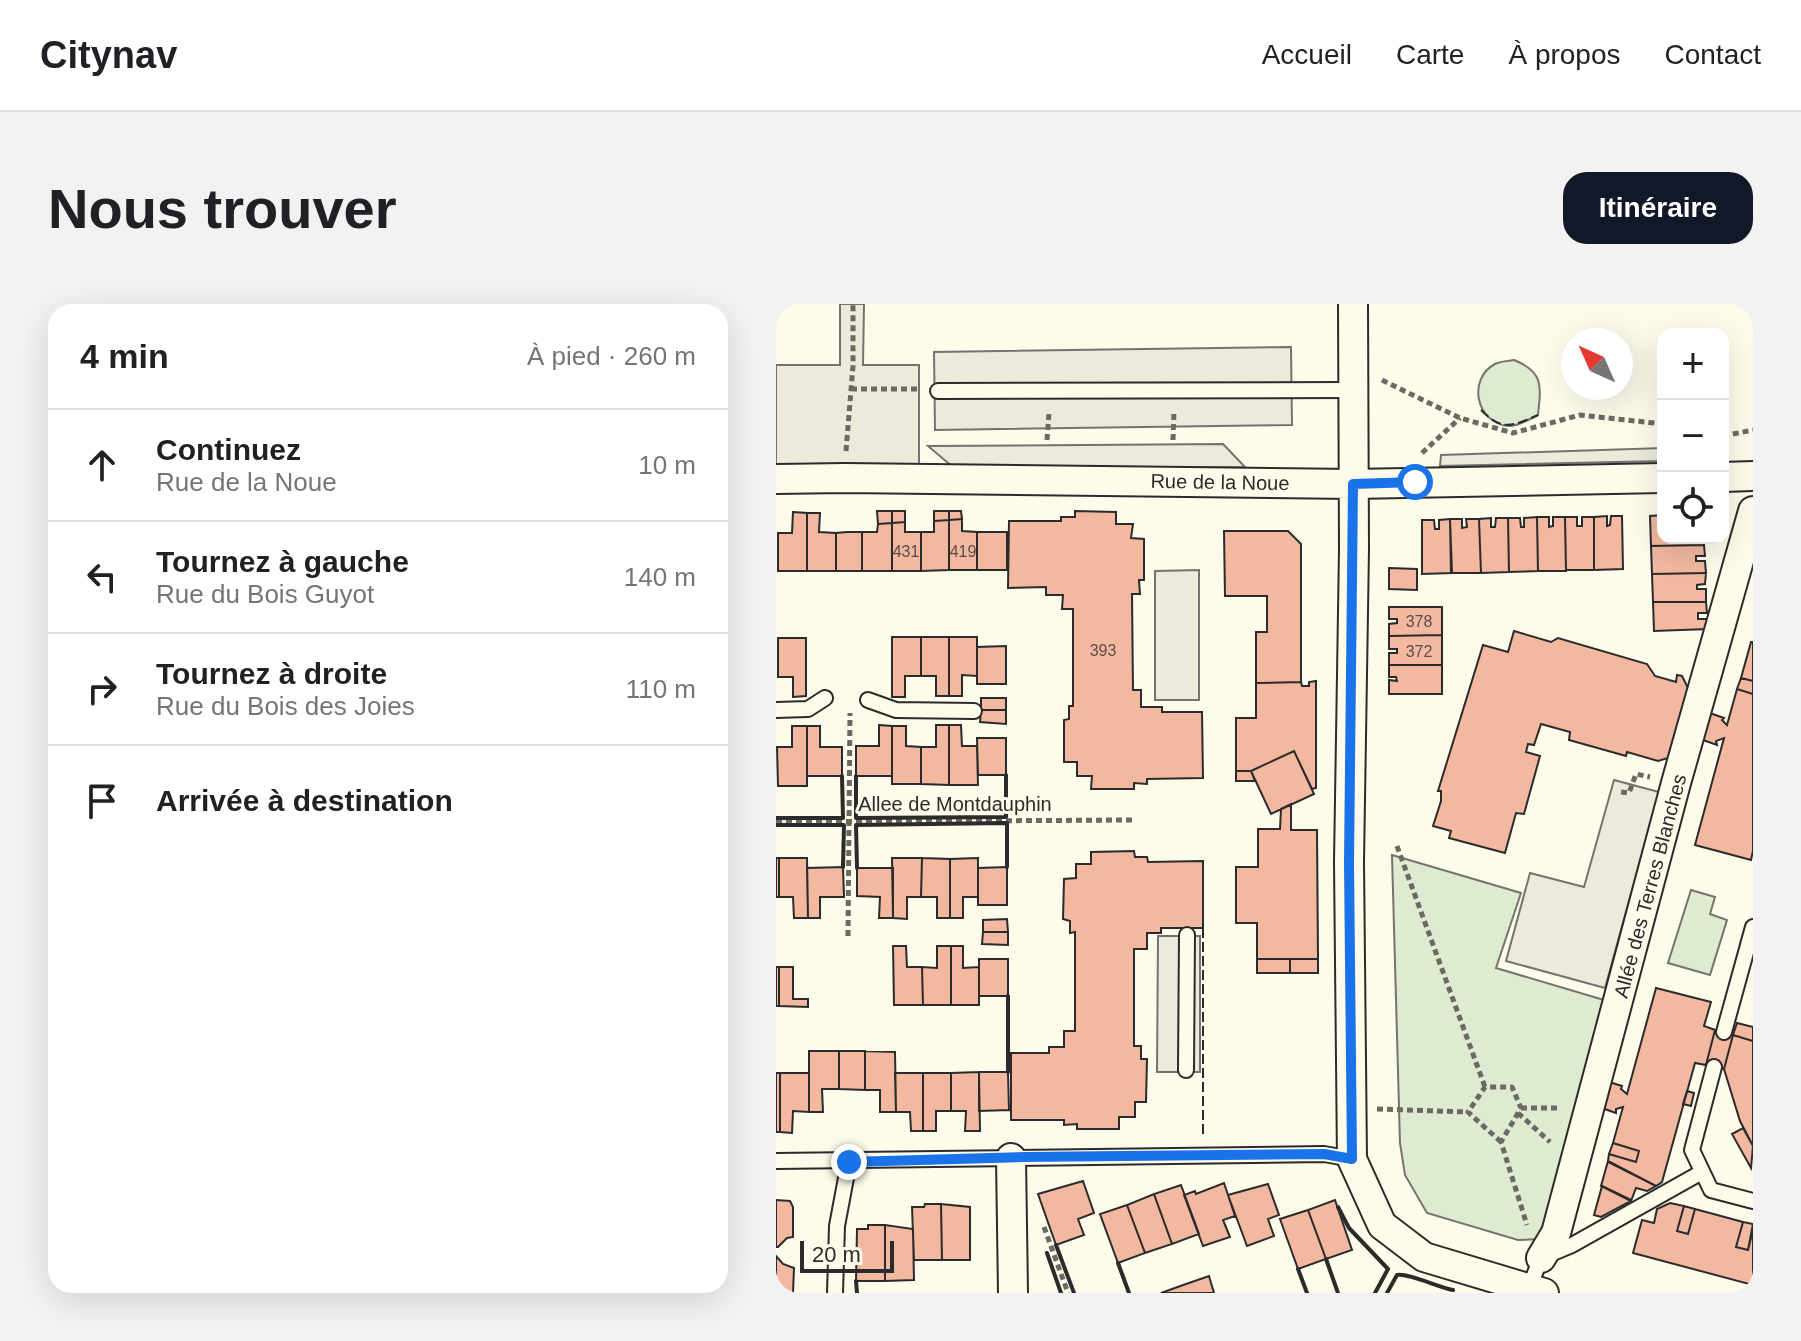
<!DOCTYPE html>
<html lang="fr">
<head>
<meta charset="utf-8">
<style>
  body { margin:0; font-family:Arial,sans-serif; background:#f2f2f2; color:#202124 }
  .controls { position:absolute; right:24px; top:24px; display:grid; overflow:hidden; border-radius:16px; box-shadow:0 8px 32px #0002 }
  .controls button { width:72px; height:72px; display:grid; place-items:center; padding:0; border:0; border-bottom:2px solid #e0e0e0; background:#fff; color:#202124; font:40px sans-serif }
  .compass { position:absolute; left:785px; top:24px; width:72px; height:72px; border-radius:50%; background:#fff; box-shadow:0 8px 32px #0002; rotate:315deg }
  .scale { position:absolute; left:24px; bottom:20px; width:94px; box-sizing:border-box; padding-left:8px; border:4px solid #2b2b2b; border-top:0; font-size:22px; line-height:28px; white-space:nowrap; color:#2b2b2b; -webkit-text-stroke:6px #fdfbea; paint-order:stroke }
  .stop { position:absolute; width:24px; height:24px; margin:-18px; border:6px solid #1a73e8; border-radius:50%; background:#fff }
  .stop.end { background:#1a73e8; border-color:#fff; box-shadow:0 2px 8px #0008 }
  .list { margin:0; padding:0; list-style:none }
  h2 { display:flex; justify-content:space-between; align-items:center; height:104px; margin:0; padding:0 32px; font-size:34px }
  h2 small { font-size:26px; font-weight:400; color:#757577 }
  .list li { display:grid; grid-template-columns:52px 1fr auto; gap:24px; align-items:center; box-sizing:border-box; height:112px; padding:0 32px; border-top:2px solid #e0e0e0 }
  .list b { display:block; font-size:30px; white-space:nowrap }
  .list p { margin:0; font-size:26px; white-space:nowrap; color:#757577 }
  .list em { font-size:26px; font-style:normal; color:#757577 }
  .icon { flex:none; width:44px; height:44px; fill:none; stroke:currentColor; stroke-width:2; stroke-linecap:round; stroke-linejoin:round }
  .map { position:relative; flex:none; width:977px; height:989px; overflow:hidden; border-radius:24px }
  header { display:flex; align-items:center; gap:48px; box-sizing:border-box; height:112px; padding:0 40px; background:#fff; border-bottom:2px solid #e0e0e0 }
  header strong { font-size:38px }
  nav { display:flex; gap:44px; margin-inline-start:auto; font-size:28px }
  .intro { display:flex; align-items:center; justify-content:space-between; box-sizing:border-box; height:192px; padding:0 48px }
  h1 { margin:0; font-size:56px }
  .button { padding:20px 36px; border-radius:24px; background:#111827; color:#fff; font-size:28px; font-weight:700 }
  main { display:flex; gap:48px; padding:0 48px }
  aside { flex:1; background:#fff; border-radius:24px; box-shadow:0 8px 32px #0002 }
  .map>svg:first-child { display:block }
</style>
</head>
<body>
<header>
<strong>Citynav</strong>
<nav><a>Accueil</a><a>Carte</a><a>À propos</a><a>Contact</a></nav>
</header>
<div class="intro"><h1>Nous trouver</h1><a class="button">Itinéraire</a></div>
<main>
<aside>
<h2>4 min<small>À pied · 260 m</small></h2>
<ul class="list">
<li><svg class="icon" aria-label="ahead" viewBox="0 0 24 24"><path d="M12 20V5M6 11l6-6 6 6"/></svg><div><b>Continuez</b><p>Rue de la Noue</p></div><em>10 m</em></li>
<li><svg class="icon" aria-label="left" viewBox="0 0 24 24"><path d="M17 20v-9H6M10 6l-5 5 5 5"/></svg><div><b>Tournez à gauche</b><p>Rue du Bois Guyot</p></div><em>140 m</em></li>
<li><svg class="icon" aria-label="right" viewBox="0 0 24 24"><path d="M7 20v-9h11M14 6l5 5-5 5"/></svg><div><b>Tournez à droite</b><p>Rue du Bois des Joies</p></div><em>110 m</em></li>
<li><svg class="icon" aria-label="arrive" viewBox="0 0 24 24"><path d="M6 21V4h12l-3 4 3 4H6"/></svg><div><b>Arrivée à destination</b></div></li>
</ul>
</aside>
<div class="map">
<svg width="977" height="989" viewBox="0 0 977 989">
  <rect width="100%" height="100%" fill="#fdfbea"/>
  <path fill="#deebd1" stroke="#74746e" stroke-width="2" d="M738,56C768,68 765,82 762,111C754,115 741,123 732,122C700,119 691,75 719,60C725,57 732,57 738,56Z
    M616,551L745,589L720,664L838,699L767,935L742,936L651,909L629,871L624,839Z
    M915,586L939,593L934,610L951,616L934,671L892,659Z"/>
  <path fill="#eceadb" stroke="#74746e" stroke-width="2" d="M64,0H88L87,61H143V165H0V61H64Z
    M515,43L516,121L159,126L158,48Z
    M447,140L469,163L178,164L152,142Z
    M887,144V157L664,162L665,151Z
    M423,266V396H379V267Z
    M838,476L883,488L829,684L730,657L754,569L808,583Z
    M382,632H424V768H381Z"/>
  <path fill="#f2b8a0" stroke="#2b2b2b" stroke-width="2" d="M101,207H116V219L102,220Z
    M116,207H129V218L116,219Z
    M158,207H173V216L158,217Z
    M173,207H185L186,215L173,216Z
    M299,207L340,208V220H357L355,234L368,235V276H363L364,290H356L357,386H365V403H386V408H426L427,474L371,475V480L358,479V485H315L316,472H301V458H288V416L293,415V402H297V305H286L287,291H270V283L232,284L233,217H285V213H299Z
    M17,208L31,209V267H2V229H16Z
    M31,209H44L43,228L60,229V267H31Z
    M887,211V234H928V241L875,242L874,212Z
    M831,212V222L834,221L835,212H846L847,265L818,266V213Z
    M761,213L762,267L733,268L732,214H744L745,223H748V214Z
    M761,213H773V223L777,222V213H789L790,267H762Z
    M789,213H801V222H806V213H818V266H790Z
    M715,214V223H719L720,214H732L733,268L705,269L703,215Z
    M186,215V227L201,228V266H173V216Z
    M674,215H686V224L691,223L690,215H703L705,269H675Z
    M674,215L676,269L646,270V216H658L659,225H663V216Z
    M173,216V266L145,267V228H158V217Z
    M129,218V228H145V267H116V219Z
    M116,219V267H86V228H101L102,220Z
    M448,227H512L525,240V378L480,379V328H491V292H449Z
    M71,228H86V267H60V229Z
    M201,228H231V266H201Z
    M928,241L929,252H920V257H929L930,269L876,270L875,242Z
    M613,264L641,265V286L613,285Z
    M930,269L929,280L921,281V285H930V298H877L876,270Z
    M877,298H930L931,309H922V315H931L932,325L878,327Z
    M613,303H666V331L613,332V320L621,319V315H613Z
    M738,327L775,338L782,334L871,360L879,372L900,378L901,371L906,372L912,384L892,454L882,457L851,448L850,452L793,436L794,428L765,420L758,441L752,440L750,448L764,452L748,510L740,509L729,549L673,534L675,527L657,522L665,497V487H662L707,341L732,348Z
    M666,331V361H613V349H621V345H613V332Z
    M116,333H145V372H129V393H116Z
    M145,333H173V392H160V372H145Z
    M173,333H201V372L186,371V392H173Z
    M2,334H30V392L17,393V373H2Z
    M975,338H977V377L965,374Z
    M230,342V380H201V343Z
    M613,361H666V390H613V376L621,377L620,373H613Z
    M965,374L977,377V390L961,385Z
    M540,377V484L536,485L518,447L475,467H460V414H480V379L525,378L526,382H533V378Z
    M961,385L977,390V547L975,556L919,541L948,434L940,437L941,441L924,435L931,408L948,414L946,416L951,421Z
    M205,394H230V406H205Z
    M205,406H230V420L204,418Z
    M103,421L116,422V472H80V442H103Z
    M160,421H173V481L145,480V443H160Z
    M173,421H185L186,442H201L202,481H173Z
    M16,422H31V482H2L1,443H16Z
    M31,422H44V443H66V472H31Z
    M116,422H130V442L145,443V480H116Z
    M201,434H230V471H202Z
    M518,447L538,490L495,510L475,467Z
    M460,467H475L479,477H460Z
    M515,500V526H541L542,655H481V619H460V563H482V525H504L505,505Z
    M358,547L359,553H371L372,558L427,557V624H385V629H371V645H358V742H365V755H371L370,798H359V813H343V825H301V820L288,821V816H235V749H273V743H288V727H299V628L294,629V617L287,615L288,575L300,574V560H315V548Z
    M0,554H3V593H0Z
    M3,554H31L32,614H18L17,593H3Z
    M116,554H146L145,593H131V615L117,614Z
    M146,554L174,555V614H161V593H145Z
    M202,554V593H187V614H174V555Z
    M67,563L68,593H44V614H32L31,564Z
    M231,563V601H202V564Z
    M81,564H117V614H103L104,593L81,592Z
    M231,615L232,628H207V616Z
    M207,628H232V641L206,640Z
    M117,642H130L131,663H146L147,701H118Z
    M161,642H175V701H147L146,663L161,664Z
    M175,642H187V664L203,663V701H175Z
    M203,655H232V692H203Z
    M481,655H514V669H481Z
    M514,655H542V669H514Z
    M0,663H3V702H0Z
    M3,663H17V695H32V703L3,702Z
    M880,684L935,698L928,722L939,726L930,761L919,759L886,878L880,882L832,857L833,850L860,858L863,847L837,839L847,803L840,805V809L823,803L830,777L846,782L845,785L851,790Z
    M961,719L977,723V737L957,731Z
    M939,726L957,731L948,765L930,761Z
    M957,731L977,737V842L964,817L948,765Z
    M33,747H63V785H46L47,808H33Z
    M63,747H89V786L63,785Z
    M89,747L119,748L120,808H104V786H89Z
    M203,768H232L233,806L203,807Z
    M203,768L204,827H189L190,807H175V769Z
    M0,769H4V828H0Z
    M4,769H33V808L17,807L16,829L4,828Z
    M119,769H147V827H135L134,808H120Z
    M147,769H175V807H160V827H147Z
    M911,787L918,789L915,802L907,800Z
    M967,824L977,842L975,864L956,830Z
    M837,839L863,847L860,858L833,850Z
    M832,857V858L880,882L871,887L860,884L855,897L825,882Z
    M307,877L318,909L302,915L308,931L280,941L262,890Z
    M448,879L459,912L447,916L454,933L427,942L408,891L419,887L420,890Z
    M492,880L503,911L492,915L498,932L471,942L452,891Z
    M405,881L423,930L396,940L378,890Z
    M826,882L855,896V897L825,913L818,911Z
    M378,890L396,940L369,949L351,901Z
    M0,896L14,897L17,903V933L11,934L2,943H0Z
    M559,896L576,946L550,955L532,906Z
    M894,899L908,902L901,927L912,930L919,905L967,918L960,943L972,946L977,926V981L857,949L866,916L878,919L881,905Z
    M149,900H165L166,956H138L136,903H148Z
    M165,900L194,903V956H166Z
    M351,901L369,949L342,959L324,910Z
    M908,902L919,905L912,930L901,927Z
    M532,906L550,955L522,965L504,915Z
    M967,918L977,920L972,946L960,943Z
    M92,921H109V977H80L81,925H92Z
    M109,921L137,925L138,976L109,977Z
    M0,952L7,960L18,964L17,989H0Z
    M433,972L438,989H385L410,980Z"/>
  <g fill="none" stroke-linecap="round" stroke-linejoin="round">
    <g stroke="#2b2b2b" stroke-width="18">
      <path id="lane" d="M162,87L576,86
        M92,396L120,406L198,407
        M0,406L32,405L49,394
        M948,728L977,623
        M938,763L916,846L935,886L977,897
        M410,766L411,631
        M0,857L548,850L576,855
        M753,984L765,954L796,941L926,868
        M59,989L61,922L73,858"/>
    </g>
    <g stroke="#2b2b2b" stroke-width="32">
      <path id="street" d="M577,0L578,245L573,558L576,855L606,921L648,953L768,989
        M947,173L977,172
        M0,175L69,174L577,180L887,174
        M235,854L237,989
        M765,954L780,929L900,479L977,207"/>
    </g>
    <path stroke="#6a6964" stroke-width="5" stroke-dasharray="6 4" stroke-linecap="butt" d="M606,76L684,114L737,129L804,111L887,120
      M75,85H144
      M947,132L977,126
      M271,136L273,109
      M397,136L398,107
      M70,147L77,62V0
      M646,149L684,114
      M845,488L853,489L860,470L874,473
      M0,518L357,516
      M621,542L709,783
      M72,632L74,409
      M745,804H784
      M601,805L692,808
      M742,809L774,838
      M725,838L692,808L709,783H736L745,804L725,838L751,921
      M268,923L292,989"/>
    <use href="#lane" stroke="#fdfbea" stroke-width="14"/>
    <use href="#street" stroke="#fdfbea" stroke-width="28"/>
    <path stroke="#2b2b2b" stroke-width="2" stroke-dasharray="10 4" stroke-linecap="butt" d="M705,106C727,128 736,122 762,111
      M427,624V830"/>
    <path stroke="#2b2b2b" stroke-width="4" d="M80,472V514L230,513V471
      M0,514H67L66,472
      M0,521H68L67,563
      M81,564L80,521L231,519V563
      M232,692V768
      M562,903L573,924L612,965L599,989
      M280,941L298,989
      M271,949L285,989
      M550,955L562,989
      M342,959L353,989
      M522,965L531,989
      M80,977L81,989
      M611,989L621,971C632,969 662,983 677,986"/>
  </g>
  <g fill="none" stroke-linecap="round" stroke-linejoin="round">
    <path stroke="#1a73e8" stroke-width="10" d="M73,858L249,853L548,850L576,855L573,558L577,180L639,178"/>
  </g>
  <g text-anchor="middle" stroke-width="6" stroke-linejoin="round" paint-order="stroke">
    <g font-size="16" fill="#5d4e48">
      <text x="130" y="253">431</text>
      <text x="187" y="253">419</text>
      <text x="643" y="323">378</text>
      <text x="327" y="352">393</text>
      <text x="643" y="353">372</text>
    </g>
    <g font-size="20" fill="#2b2b2b" stroke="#fdfbea">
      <text transform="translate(444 178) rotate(1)" y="7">Rue de la Noue</text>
      <text x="179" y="507">Allee de Montdauphin</text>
      <text transform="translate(874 582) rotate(-75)" y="7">Allée des Terres Blanches</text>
    </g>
  </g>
</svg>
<div class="controls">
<button>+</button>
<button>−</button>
<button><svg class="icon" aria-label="locate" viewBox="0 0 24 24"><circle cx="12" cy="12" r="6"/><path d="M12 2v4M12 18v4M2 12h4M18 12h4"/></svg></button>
</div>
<svg class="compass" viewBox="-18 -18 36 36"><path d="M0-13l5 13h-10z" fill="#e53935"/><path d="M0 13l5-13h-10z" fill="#757577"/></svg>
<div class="scale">20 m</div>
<div class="stop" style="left:639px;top:178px"></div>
<div class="stop end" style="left:73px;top:858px"></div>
</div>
</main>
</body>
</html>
